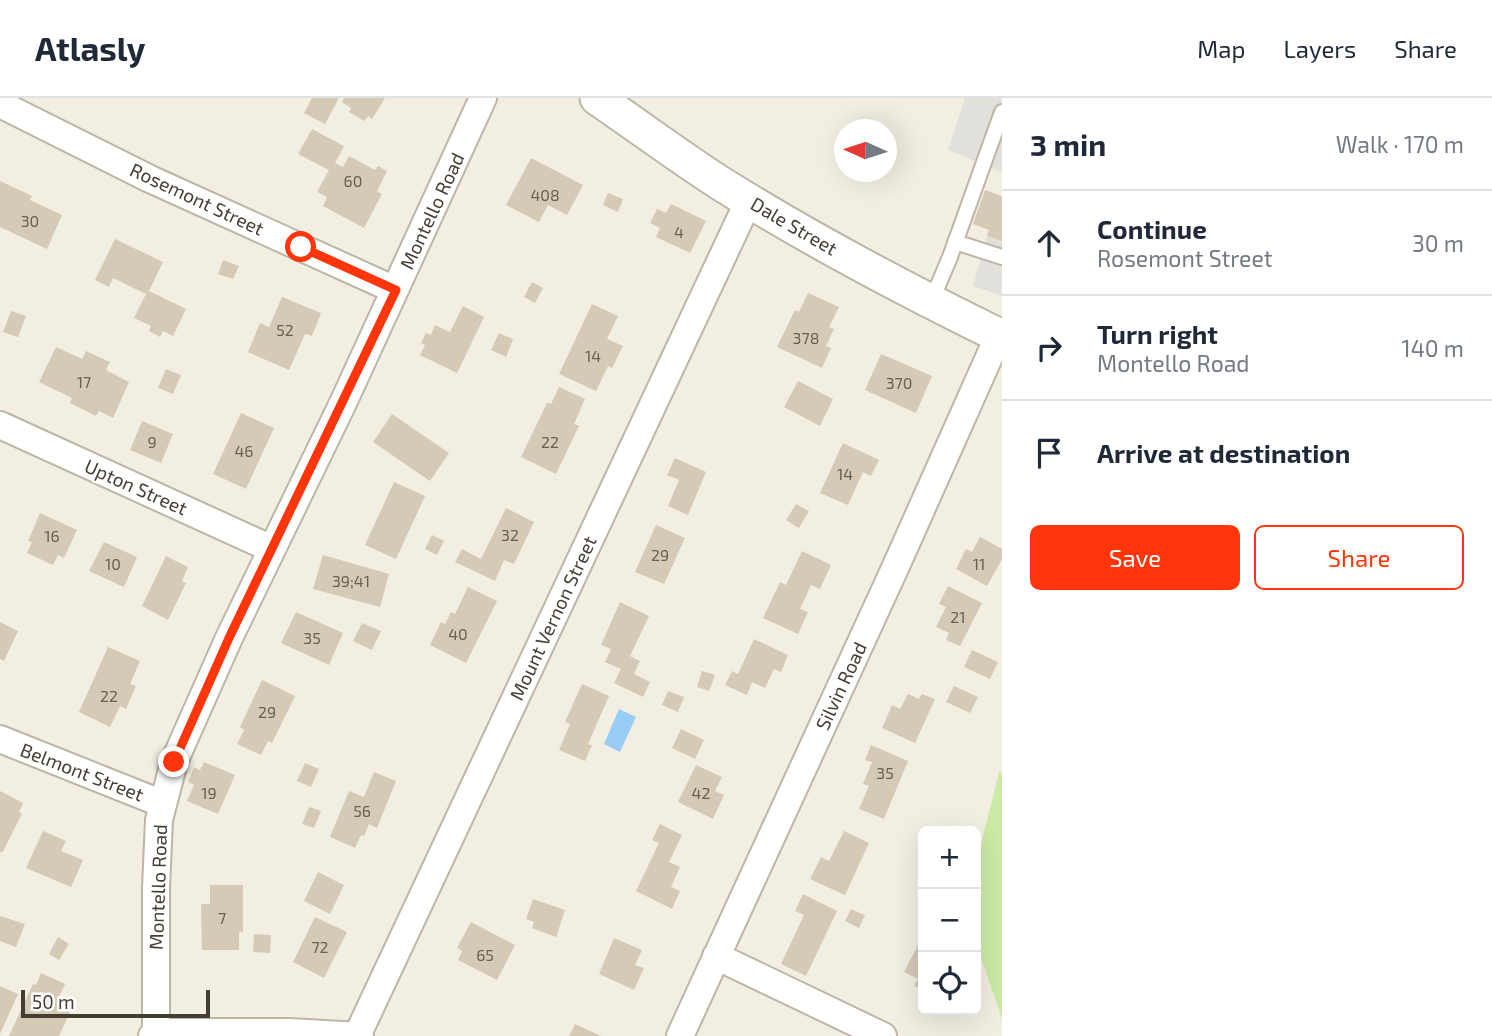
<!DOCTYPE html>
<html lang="en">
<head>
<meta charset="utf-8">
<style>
  body { margin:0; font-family:"Exo 2",sans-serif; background:#f6f6f7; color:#1f2937 }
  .controls { position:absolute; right:21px; bottom:21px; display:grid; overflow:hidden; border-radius:10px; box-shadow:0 7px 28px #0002 }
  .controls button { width:63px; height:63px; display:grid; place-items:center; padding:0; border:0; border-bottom:2px solid #e0e1e3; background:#fff; color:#1f2937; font:35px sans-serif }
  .compass { position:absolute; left:834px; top:21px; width:63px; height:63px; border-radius:50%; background:#fff; box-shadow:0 7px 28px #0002; rotate:273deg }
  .scale { position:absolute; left:21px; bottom:18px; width:189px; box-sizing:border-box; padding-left:7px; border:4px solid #443e32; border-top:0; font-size:19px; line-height:24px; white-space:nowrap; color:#443e32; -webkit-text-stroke:5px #fff; paint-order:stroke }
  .stop { position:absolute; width:21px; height:21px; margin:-16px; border:5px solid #ff360c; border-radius:50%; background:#fff }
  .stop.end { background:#ff360c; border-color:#fff; box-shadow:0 2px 7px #0008 }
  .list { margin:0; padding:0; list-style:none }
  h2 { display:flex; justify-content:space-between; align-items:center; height:91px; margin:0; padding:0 28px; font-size:30px }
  h2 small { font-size:23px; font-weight:400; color:#747a83 }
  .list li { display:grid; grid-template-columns:46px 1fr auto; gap:21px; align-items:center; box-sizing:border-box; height:105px; padding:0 28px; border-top:2px solid #e0e1e3 }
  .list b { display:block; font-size:26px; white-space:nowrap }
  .list p { margin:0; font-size:23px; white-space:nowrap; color:#747a83 }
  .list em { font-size:23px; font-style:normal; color:#747a83 }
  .actions { display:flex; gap:14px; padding:21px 28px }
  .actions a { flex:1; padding:16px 0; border:2px solid #ff360c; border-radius:10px; text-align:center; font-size:24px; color:#ff360c }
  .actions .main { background:#ff360c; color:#fff }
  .icon { flex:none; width:38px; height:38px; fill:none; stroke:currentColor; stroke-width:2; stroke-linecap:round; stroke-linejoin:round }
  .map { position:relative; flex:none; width:1002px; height:938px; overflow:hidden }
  header { display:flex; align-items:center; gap:42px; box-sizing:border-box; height:98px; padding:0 35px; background:#fff; border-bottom:2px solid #e0e1e3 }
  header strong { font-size:33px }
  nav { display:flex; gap:38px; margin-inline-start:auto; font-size:24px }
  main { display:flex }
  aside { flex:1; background:#fff }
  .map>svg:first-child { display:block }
</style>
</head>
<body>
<header>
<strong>Atlasly</strong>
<nav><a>Map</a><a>Layers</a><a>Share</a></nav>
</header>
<main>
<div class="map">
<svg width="1002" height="938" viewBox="0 0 1002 938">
  <rect width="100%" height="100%" fill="#f3eee2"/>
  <path fill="#cbeba6" d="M999,674L1002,675V921L976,845V767Z"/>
  <path fill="#e2e0db" d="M965,0H1002V74L948,52Z
    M987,138L1002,143V198L973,188Z"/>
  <path fill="#98cdf6" d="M619,611L636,619L620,654L604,646Z"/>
  <path fill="#d4cab6" d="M312,0H339L325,26L304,15Z
    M344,0H385L372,21L368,18L364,23L349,14L351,10L342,4Z
    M312,31L344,48L335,65L343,69L349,58L375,72L378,68L387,73L377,93L382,96L364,130L323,108L327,99L317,94L329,72L298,56Z
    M531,60L583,87L567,117L548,107L539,124L506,107Z
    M0,83L32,98L30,102L62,117L47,151L0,129Z
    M985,92L1002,98V143L987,138L989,132L973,126Z
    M608,95L623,101L618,114L603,107Z
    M671,106L706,123L690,155L656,139L660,130L650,125L657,111L666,115Z
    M115,141L163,164L149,193L186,211L173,238L163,233L160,239L149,233L151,228L134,220L146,196L113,180L109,189L95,182Z
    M223,162L239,168L233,181L218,176Z
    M532,184L543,190L535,205L524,199Z
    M808,195L839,209L829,229L834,231L826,248L831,250L822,270L777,249L795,212L799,214Z
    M282,199L321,215L312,238L305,236L289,272L248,254L260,225L269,229Z
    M592,206L618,218L607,241L623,248L612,270L608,268L596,293L559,276Z
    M463,208L484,219L457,275L420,257L425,247L421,245L426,235L431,237L435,227L450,234Z
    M11,213L26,218L18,239L3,234Z
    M499,235L513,241L506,259L491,252Z
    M56,249L82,261L86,253L110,264L106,272L129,284L113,320L99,313L96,318L70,305L72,300L39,284Z
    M881,256L932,278L916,315L865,292Z
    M166,271L181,277L173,296L158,290Z
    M798,283L833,301L820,328L784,309Z
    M559,289L585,301L574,326L579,328L556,376L521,359L547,305L551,306Z
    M241,315L274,330L246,391L213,376Z
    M392,316L449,355L430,383L373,344Z
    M142,323L173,336L161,365L130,352Z
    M843,345L879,362L871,378L863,374L848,407L820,395Z
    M675,360L706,374L688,417L668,408L679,382L667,377Z
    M394,384L425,398L396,461L365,447Z
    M796,406L809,413L799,430L786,422Z
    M506,410L534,424L514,466L504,462L495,483L455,464L462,451L481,461Z
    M40,415L77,432L64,460L58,457L53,467L27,455L32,444L28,443Z
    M656,427L685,440L664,486L635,474Z
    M432,437L444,443L437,457L425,451Z
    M980,439L1002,451V461L987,488L956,471L966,451L972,454Z
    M104,444L137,459L124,489L89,473Z
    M802,453L831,467L820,491L811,487L800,511L808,514L798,536L763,520L780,484L786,487Z
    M323,457L389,476L380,509L313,491Z
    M166,458L188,469L182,483L186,485L168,522L142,508Z
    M948,488L982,505L960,548L946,542L949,535L936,529L946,509L939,506Z
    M468,489L497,503L466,565L430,547L441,524L445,526L451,514L455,516Z
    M620,504L649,518L630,558L640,563L634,576L650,584L643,599L614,585L621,571L605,564L611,551L601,547Z
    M296,514L343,535L329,567L281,545Z
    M0,524L18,533L4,563L0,561Z
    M362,525L381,533L372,552L353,543Z
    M754,541L788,557L781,574L774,571L765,590L752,584L747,597L725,587L732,573L738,576Z
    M108,549L140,563L130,586L136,588L126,611L120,608L110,629L79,614Z
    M972,552L998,564L990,581L964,569Z
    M702,573L715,577L709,593L697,589Z
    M262,582L295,598L272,645L268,643L261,657L237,646L244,632L240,629Z
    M582,586L609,598L588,646L592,647L585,663L559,652L570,626L565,624Z
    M954,588L978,599L970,615L946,604Z
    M668,593L684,599L678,614L662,607Z
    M908,596L919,601L922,596L935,601L915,645L882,630L892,607L900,611Z
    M681,631L704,642L695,661L672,650Z
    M871,647L908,663L884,721L859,711L869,688L863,686L872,664L865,662Z
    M204,664L235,677L218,716L187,703L194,687L188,684L194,669L200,672Z
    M305,665L319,671L311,689L297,683Z
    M696,667L722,679L715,693L724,697L713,721L678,704Z
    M374,674L396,683L377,730L369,726L364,738L361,737L355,750L330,739L349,693L364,699Z
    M0,693L23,705L19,714L22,716L2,755L0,753Z
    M309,709L321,713L314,730L302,726Z
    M660,726L682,737L669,764L680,769L671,789L680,793L672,811L636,793L659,745L652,742Z
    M43,733L66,743L61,753L83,762L71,789L26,770Z
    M844,733L869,745L845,797L810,781L821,759L829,763Z
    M318,774L344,787L330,816L304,803Z
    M210,787H243V834H239V852H202L201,806H210Z
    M803,796L837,813L806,878L781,866L804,817L795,813Z
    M533,801L565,812L556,839L532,830L534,824L526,821Z
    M851,811L865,817L859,830L845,823Z
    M0,818L25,826L16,849L0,843Z
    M315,819L347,834L324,880L293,864Z
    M471,824L515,847L497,882L458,862L462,853L457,850Z
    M254,836L271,837L270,855L253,854Z
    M58,839L69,846L59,862L49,856Z
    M614,840L642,852L635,867L644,870L634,892L599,876Z
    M918,847L923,850V892L914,888L918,881L904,874Z
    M41,875L65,886L59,899L74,906L59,938H9L33,886L36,887Z
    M0,888L18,896L0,936Z
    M575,926L601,938H569Z"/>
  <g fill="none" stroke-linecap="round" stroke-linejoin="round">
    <g stroke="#beb6a4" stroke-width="18">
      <path id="service" d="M955,144L1002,159
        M931,204L950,159L1002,14"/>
    </g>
    <g stroke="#beb6a4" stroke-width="30">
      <path id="minor" d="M0,6L150,81L395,192
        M0,327L272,451
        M0,641L163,706
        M716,858L883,938
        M156,934V790L159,722L174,664L229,540L343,305L483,0
        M152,938L156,934H289L360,938
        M357,938L749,102
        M680,938L896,468L999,237"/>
    </g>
    <g stroke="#beb6a4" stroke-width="37">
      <path id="tertiary" d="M597,0C638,28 678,58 720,85C811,142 906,192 1002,239"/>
    </g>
    <use href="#service" stroke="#fff" stroke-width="14"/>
    <use href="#minor" stroke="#fff" stroke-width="26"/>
    <use href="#tertiary" stroke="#fff" stroke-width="33"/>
  </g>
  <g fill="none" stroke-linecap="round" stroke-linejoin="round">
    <path stroke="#ff360c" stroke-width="9" d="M174,664L229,540L396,192L301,149"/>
  </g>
  <g text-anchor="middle" stroke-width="5" stroke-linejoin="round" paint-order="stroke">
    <g font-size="16" fill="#686153">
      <text x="353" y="89">60</text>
      <text x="545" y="103">408</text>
      <text x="30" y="129">30</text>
      <text x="679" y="140">4</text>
      <text x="285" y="238">52</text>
      <text x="806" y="246">378</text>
      <text x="593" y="264">14</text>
      <text x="84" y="290">17</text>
      <text x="899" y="291">370</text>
      <text x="152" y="350">9</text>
      <text x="550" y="350">22</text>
      <text x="244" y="359">46</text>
      <text x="845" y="382">14</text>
      <text x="510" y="443">32</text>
      <text x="52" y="444">16</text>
      <text x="660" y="463">29</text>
      <text x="113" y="472">10</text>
      <text x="979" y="472">11</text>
      <text x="351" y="489">39;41</text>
      <text x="958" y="525">21</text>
      <text x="458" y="542">40</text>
      <text x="312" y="546">35</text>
      <text x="109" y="604">22</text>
      <text x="267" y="620">29</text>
      <text x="885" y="681">35</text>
      <text x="209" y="701">19</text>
      <text x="701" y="701">42</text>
      <text x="362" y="719">56</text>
      <text x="222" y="826">7</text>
      <text x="320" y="855">72</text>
      <text x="485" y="863">65</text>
    </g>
    <g font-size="19" fill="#443e32" stroke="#fff">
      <text transform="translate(197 101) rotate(25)" y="7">Rosemont Street</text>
      <text transform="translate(432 113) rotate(-65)" y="7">Montello Road</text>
      <text transform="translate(794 128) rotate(30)" y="7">Dale Street</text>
      <text transform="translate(136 389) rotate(24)" y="7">Upton Street</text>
      <text transform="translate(553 520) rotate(-65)" y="7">Mount Vernon Street</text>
      <text transform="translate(841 588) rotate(-65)" y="7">Silvin Road</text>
      <text transform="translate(82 674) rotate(21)" y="7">Belmont Street</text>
      <text transform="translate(158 789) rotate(-88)" y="7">Montello Road</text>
    </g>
  </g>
</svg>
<div class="controls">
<button>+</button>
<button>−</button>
<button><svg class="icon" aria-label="locate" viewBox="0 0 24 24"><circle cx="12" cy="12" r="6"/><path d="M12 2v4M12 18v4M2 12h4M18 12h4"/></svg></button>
</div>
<svg class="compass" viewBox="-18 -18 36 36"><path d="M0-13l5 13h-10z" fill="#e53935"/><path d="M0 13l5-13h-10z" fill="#747a83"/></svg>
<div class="scale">50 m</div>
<div class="stop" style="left:301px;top:149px"></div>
<div class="stop end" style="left:174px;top:664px"></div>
</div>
<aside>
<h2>3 min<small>Walk · 170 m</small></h2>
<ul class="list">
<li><svg class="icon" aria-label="ahead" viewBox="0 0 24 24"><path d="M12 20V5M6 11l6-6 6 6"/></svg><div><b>Continue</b><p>Rosemont Street</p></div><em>30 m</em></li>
<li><svg class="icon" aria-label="right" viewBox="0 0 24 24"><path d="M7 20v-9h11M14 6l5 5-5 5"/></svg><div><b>Turn right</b><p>Montello Road</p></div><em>140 m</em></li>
<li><svg class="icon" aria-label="arrive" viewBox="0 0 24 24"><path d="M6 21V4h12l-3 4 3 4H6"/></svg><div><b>Arrive at destination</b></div></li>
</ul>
<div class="actions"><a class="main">Save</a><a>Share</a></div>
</aside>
</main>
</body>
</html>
